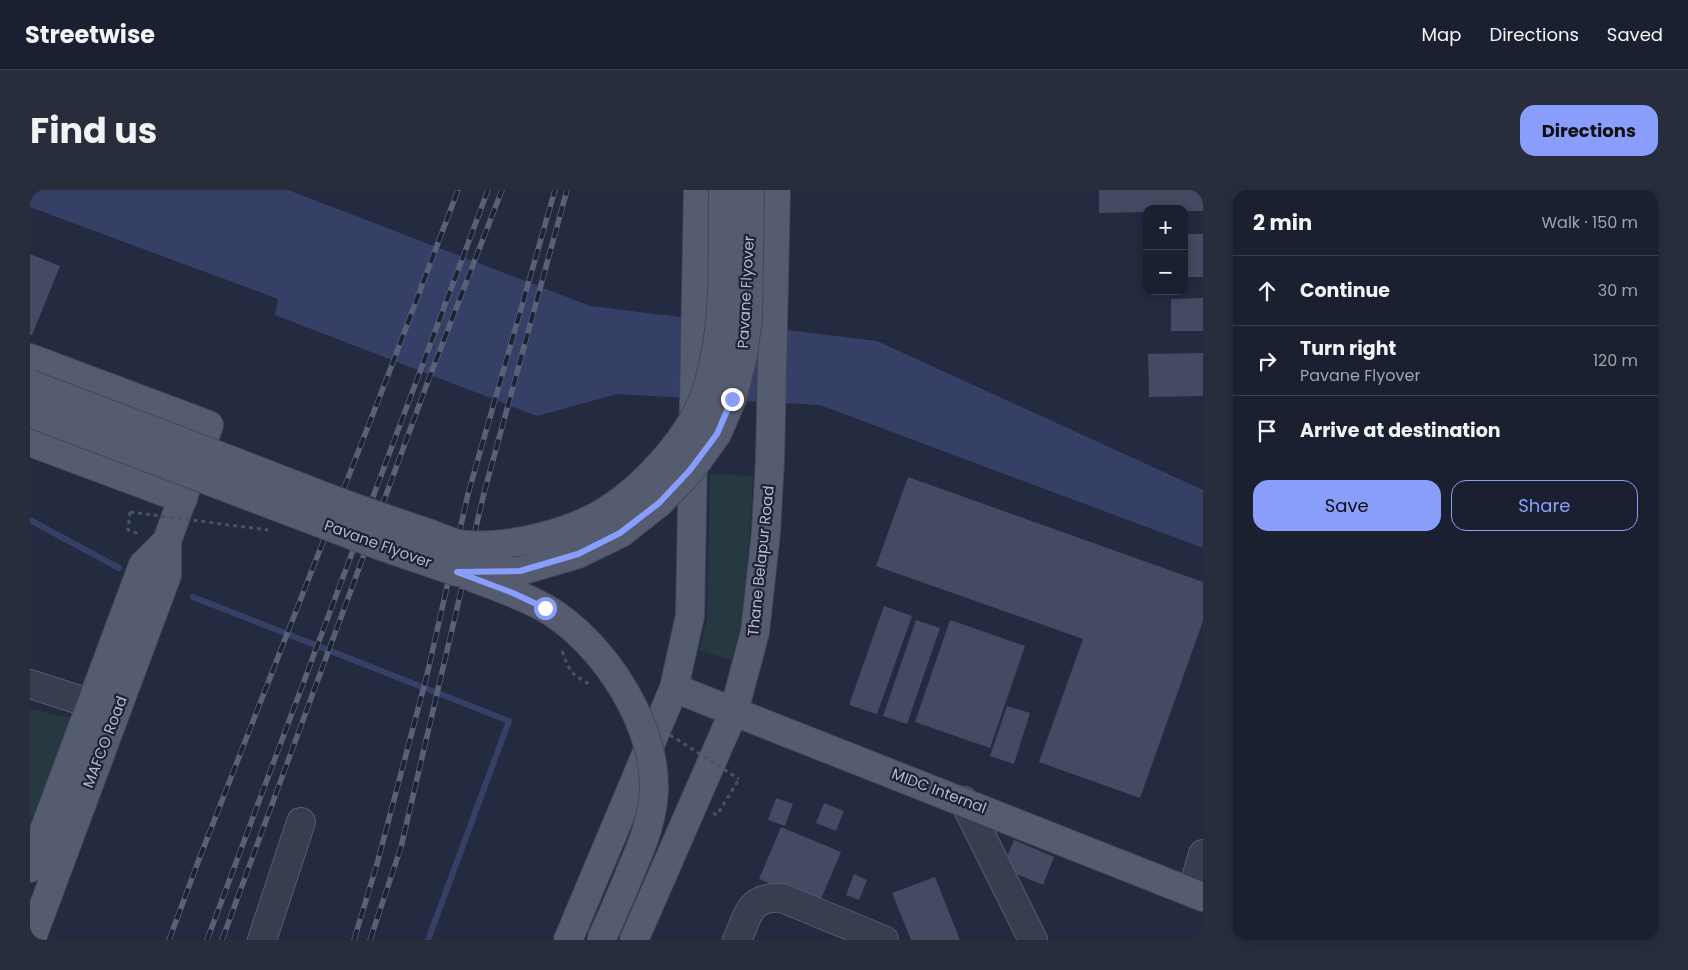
<!DOCTYPE html>
<html lang="en">
<head>
<meta charset="utf-8">
<style>
  body { margin:0; font-family:Poppins,sans-serif; background:#282d3c; color:#f1f3f6 }
  .controls { position:absolute; right:15px; top:15px; display:grid; overflow:hidden; border-radius:10px; box-shadow:0 2px 12px #0003 }
  .controls button { width:45px; height:45px; display:grid; place-items:center; padding:0; border:0; border-bottom:1px solid #393e4c; background:#1b2030; color:#f1f3f6; font:25px sans-serif }
  .stop { position:absolute; width:15px; height:15px; margin:-11px; border:4px solid #899efb; border-radius:50%; background:#fff }
  .stop.end { background:#899efb; border-color:#fff; box-shadow:0 1px 5px #0008 }
  .list { margin:0; padding:0; list-style:none }
  h2 { display:flex; justify-content:space-between; align-items:center; height:65px; margin:0; padding:0 20px; font-size:21px }
  h2 small { font-size:16px; font-weight:400; color:#a0a3ab }
  .list li { display:grid; grid-template-columns:32px 1fr auto; gap:15px; align-items:center; box-sizing:border-box; height:70px; padding:0 20px; border-top:1px solid #393e4c }
  .list b { display:block; font-size:19px; white-space:nowrap }
  .list p { margin:0; font-size:16px; white-space:nowrap; color:#a0a3ab }
  .list em { font-size:16px; font-style:normal; color:#a0a3ab }
  .actions { display:flex; gap:10px; padding:15px 20px }
  .actions a { flex:1; padding:11px 0; border:1px solid #899efb; border-radius:15px; text-align:center; font-size:18px; color:#899efb }
  .actions .main { background:#899efb; color:#111 }
  .icon { flex:none; width:28px; height:28px; fill:none; stroke:currentColor; stroke-width:2; stroke-linecap:round; stroke-linejoin:round }
  .map { position:relative; flex:none; width:1173px; height:750px; overflow:hidden; border-radius:15px }
  header { display:flex; align-items:center; gap:30px; box-sizing:border-box; height:70px; padding:0 25px; background:#1b2030; border-bottom:1px solid #393e4c }
  header strong { font-size:24px }
  nav { display:flex; gap:28px; margin-inline-start:auto; font-size:18px }
  .intro { display:flex; align-items:center; justify-content:space-between; box-sizing:border-box; height:120px; padding:0 30px }
  h1 { margin:0; font-size:35px }
  .button { padding:12px 22px; border-radius:15px; background:#899efb; color:#111; font-size:18px; font-weight:700 }
  main { display:flex; gap:30px; padding:0 30px }
  aside { flex:1; background:#1b2030; border-radius:15px; box-shadow:0 2px 12px #0003 }
  .map>svg:first-child { display:block }
</style>
</head>
<body>
<header>
<strong>Streetwise</strong>
<nav><a>Map</a><a>Directions</a><a>Saved</a></nav>
</header>
<div class="intro"><h1>Find us</h1><a class="button">Directions</a></div>
<main>
<div class="map">
<svg width="1173" height="750" viewBox="0 0 1173 750">
  <rect width="100%" height="100%" fill="#242b40"/>
  <path fill="#263941" d="M680,284L723,286L720,343L710,439L701,470L669,460L677,430Z
    M0,519L41,528L0,633Z"/>
  <path fill="#364066" d="M0,0H258L560,116L847,151L1173,300V358L790,215L587,204L507,226L245,125L248,109L0,17Z"/>
  <g fill="none" stroke-linecap="round" stroke-linejoin="round">
    <path stroke="#364066" stroke-width="6" d="M0,330L89,378
      M163,407L479,531L398,750"/>
  </g>
  <path fill="#434a62" d="M1069,0H1173V21H1154V19H1117V22L1069,23Z
    M1154,44H1173V87H1154Z
    M0,64L30,76L2,145H0Z
    M1173,108V141H1141V109Z
    M1173,163V206L1119,207L1118,164Z
    M878,287L1173,392V431L1110,608L1009,572L1053,449L846,376Z
    M854,416L882,426L847,524L819,515Z
    M886,430L910,438L877,534L853,526Z
    M920,430L995,456L960,558L885,532Z
    M977,516L1000,523L984,574L960,566Z
    M746,608L763,614L755,636L738,630Z
    M794,613L814,621L806,641L786,633Z
    M751,637L811,662L789,714L729,689Z
    M984,650L1024,667L1013,695L972,678Z
    M824,684L837,690L829,710L816,705Z
    M905,687L930,750H881L862,703Z"/>
  <g fill="none" stroke-linecap="round" stroke-linejoin="round">
    <g stroke="#565b6e" stroke-width="30">
      <path id="minor" d="M0,494L62,514
        M934,611L1003,750
        M1162,702L1173,664
        M232,750L271,632
        M707,750C719,724 719,706 752,708L854,750"/>
    </g>
    <g stroke="#424659" stroke-width="30">
      <path id="major" d="M0,168L179,235L137,351V385L1,750
        M0,252L153,309
        M644,498L1173,707
        M0,678L113,375L137,351
        M538,750L644,498L660,426L668,0
        M604,750L704,521L725,442L736,342L740,269L746,0"/>
    </g>
    <path stroke="#44565e" stroke-width="3" stroke-dasharray="4 4" stroke-linecap="butt" d="M100,322L98,340L110,344
      M683,623L687,625L709,589"/>
    <use href="#minor" stroke="#383d50" stroke-width="28"/>
    <use href="#major" stroke="#565c70" stroke-width="28"/>
    <g stroke="#5a6077" stroke-width="5.5">
      <path id="rail" d="M139,750L168,672L357,188L428,0
        M177,750L458,0
        M192,750L398,191L472,0
        M324,750L347,674L397,485L438,304L525,0
        M340,750L371,657L454,303L537,0"/>
    </g>
    <use href="#rail" stroke="#1d2235" stroke-width="4" stroke-dasharray="11" stroke-linecap="butt"/>
    <g stroke="#424659" stroke-width="30" stroke-linecap="butt">
      <path id="major-bridge" d="M0,194C100,232 201,270 301,309C333,321 365,332 398,343C410,347 423,354 435,355C478,358 539,344 576,321C616,296 663,244 677,199C697,135 692,66 693,0
        M0,223L348,355L427,382L490,381L548,364L591,343L629,313L661,280L687,244L702,209L713,165L718,129L720,0
        M441,387C466,396 491,405 515,418C574,452 632,541 623,611C620,637 610,660 600,683C591,706 581,728 571,750"/>
    </g>
    <path stroke="#44565e" stroke-width="3" stroke-dasharray="4 4" stroke-linecap="butt" d="M100,322L238,340
      M532,461C541,485 541,483 562,496
      M640,545L709,589"/>
    <use href="#major-bridge" stroke="#565c70" stroke-width="28"/>
  </g>
  <g fill="none" stroke-linecap="round" stroke-linejoin="round">
    <path stroke="#899efb" stroke-width="6" d="M515,418L483,403L427,382L490,381L548,364L590,343L629,313L660,280L687,244L702,209"/>
  </g>
  <g text-anchor="middle" stroke-width="4.5" stroke-linejoin="round" paint-order="stroke">
    <g font-size="15" fill="#b5b9cb" stroke="#1d2235">
      <text transform="translate(716 102) rotate(-87)" y="5">Pavane Flyover</text>
      <text transform="translate(348 354) rotate(20)" y="5">Pavane Flyover</text>
      <text transform="translate(731 371) rotate(-84)" y="5">Thane Belapur Road</text>
      <text transform="translate(75 552) rotate(-69)" y="5">MAFCO Road</text>
      <text transform="translate(909 601) rotate(21)" y="5">MIDC Internal</text>
    </g>
  </g>
</svg>
<div class="controls">
<button>+</button>
<button>−</button>
</div>
<div class="stop" style="left:515px;top:418px"></div>
<div class="stop end" style="left:702px;top:209px"></div>
</div>
<aside>
<h2>2 min<small>Walk · 150 m</small></h2>
<ul class="list">
<li><svg class="icon" aria-label="ahead" viewBox="0 0 24 24"><path d="M12 20V5M6 11l6-6 6 6"/></svg><div><b>Continue</b></div><em>30 m</em></li>
<li><svg class="icon" aria-label="right" viewBox="0 0 24 24"><path d="M7 20v-9h11M14 6l5 5-5 5"/></svg><div><b>Turn right</b><p>Pavane Flyover</p></div><em>120 m</em></li>
<li><svg class="icon" aria-label="arrive" viewBox="0 0 24 24"><path d="M6 21V4h12l-3 4 3 4H6"/></svg><div><b>Arrive at destination</b></div></li>
</ul>
<div class="actions"><a class="main">Save</a><a>Share</a></div>
</aside>
</main>
</body>
</html>
